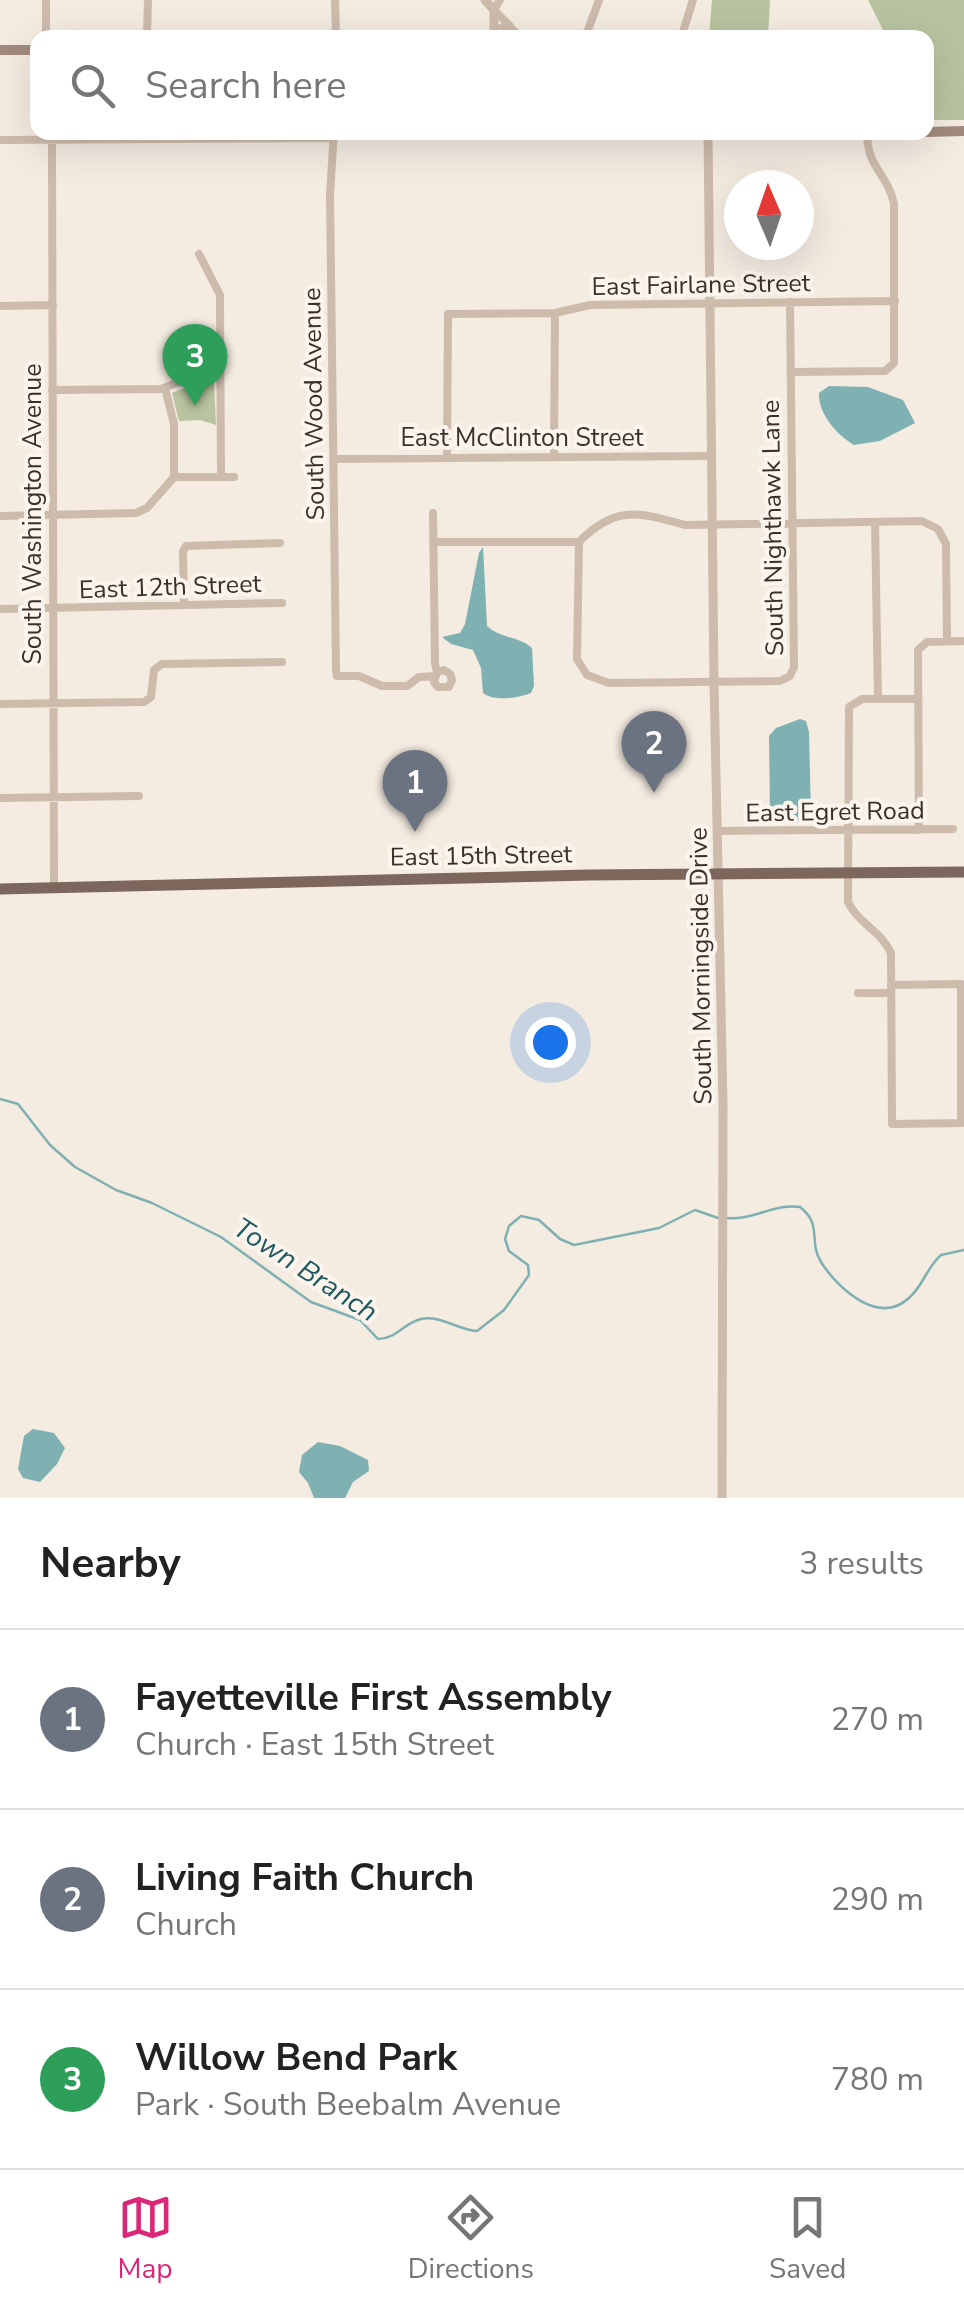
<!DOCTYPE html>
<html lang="en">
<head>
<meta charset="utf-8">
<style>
  body { margin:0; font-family:"Nunito Sans",sans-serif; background:#f6f6f6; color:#222 }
  .compass { position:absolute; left:724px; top:170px; width:90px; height:90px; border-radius:50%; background:#fff; box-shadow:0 10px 40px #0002; rotate:358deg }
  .you { position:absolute; left:550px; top:1042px; width:35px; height:35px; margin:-25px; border:8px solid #fff; border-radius:50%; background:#1a73e8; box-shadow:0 0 0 15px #1a73e833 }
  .badge { display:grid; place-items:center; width:65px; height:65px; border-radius:50%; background:#db2777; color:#fff; font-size:32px; font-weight:700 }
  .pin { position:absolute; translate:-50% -82px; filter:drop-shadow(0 2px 5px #0008) }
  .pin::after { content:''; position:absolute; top:52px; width:35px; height:30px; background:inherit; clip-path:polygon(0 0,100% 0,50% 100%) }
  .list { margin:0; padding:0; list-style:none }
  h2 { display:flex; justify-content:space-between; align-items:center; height:130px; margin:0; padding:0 40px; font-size:42px }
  h2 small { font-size:32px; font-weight:400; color:#767676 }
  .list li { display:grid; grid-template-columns:65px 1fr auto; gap:30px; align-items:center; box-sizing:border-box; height:180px; padding:0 40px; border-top:2px solid #e0e0e0 }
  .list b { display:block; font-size:38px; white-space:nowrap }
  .list p { margin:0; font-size:32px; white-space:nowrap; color:#767676 }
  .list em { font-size:32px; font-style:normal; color:#767676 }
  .icon { flex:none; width:55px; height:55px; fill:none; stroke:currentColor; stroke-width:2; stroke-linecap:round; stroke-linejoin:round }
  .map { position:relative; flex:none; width:964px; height:1498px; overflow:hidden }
  .search { position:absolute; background:#fff; box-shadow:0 10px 40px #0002; left:30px; right:30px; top:30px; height:110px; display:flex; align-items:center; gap:25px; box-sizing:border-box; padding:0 35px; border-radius:20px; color:#767676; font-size:38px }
  .sheet { height:670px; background:#fff }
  nav { display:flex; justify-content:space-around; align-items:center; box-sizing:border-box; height:140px; border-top:2px solid #e0e0e0; background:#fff; font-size:28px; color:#767676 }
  nav a { display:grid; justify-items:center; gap:5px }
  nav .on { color:#db2777 }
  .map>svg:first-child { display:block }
</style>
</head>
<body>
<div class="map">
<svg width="964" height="1498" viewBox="0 0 964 1498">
  <rect width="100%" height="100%" fill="#f4ebe1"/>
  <path fill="#b8c4a0" d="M712,0H770L768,37H709Z
    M868,0H964V120H927L926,38L874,37L884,32Z
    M204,381L214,382L216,425L200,420L179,421L172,393Z"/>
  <path fill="#7fb0b2" d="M829,386L868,387L903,400L915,423L880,441L854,445C837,435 818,414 819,393Z
    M483,547L487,626C501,639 519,636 532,648L534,686L531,693C518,698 495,702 483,693L481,668L473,650L451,644L442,637L460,633L465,624L479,553Z
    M800,719L806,721L809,732L811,814L804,822C791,822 776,826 770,811L769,736L776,728Z
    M33,1429L54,1433L65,1448L57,1464L40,1482L23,1478L18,1469L24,1436Z
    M318,1442L340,1446L368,1460L369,1471L353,1482L345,1498H314L308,1483L299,1472L302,1455Z"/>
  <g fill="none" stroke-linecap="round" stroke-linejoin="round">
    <path stroke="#7fb0b2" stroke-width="2.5" d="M0,1099L18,1104L50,1145L75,1167L116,1190L152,1203L221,1237L311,1302L360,1320L378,1339C396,1339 404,1323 421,1319C441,1315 458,1330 477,1331L504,1310L529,1275L528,1265L509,1251L505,1239L509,1226L521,1216L539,1220L560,1239L574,1245L659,1228L695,1210L718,1218
      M726,1218C753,1221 774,1203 800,1207C823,1225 808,1241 821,1262C838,1289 879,1326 909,1298C923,1286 927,1267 941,1255L964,1250"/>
    <path stroke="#cdbbac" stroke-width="8" d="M335,0L336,38
      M500,0L494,10L510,26
      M494,32L507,25L523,38
      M46,38V0
      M147,38L148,0
      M585,38L599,0
      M681,38L693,0
      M334,132L330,194L336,671L337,676H359L382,686H407L419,677L435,676
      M0,140L333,138
      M52,140L54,887
      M199,254L220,295L221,477
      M0,306L53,305
      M791,372L885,371L894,363V204C888,174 867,168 867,133
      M165,388L174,424V477
      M52,390L161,389L199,374H220
      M554,457L555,313
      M447,458L448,314L555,313L590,305L895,301
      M333,459L712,456
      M433,513L435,663L437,672L434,682L438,687H449L452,680L450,674L444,670L437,672
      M0,516L136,513L147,508L174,477H234
      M875,522L878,699
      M433,542H579C615,505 639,512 685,525L922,521L938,529L946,544L947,641
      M579,542L577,659L587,675L609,683L780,681L790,676L794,667L790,302
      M184,605L183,551L186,546L280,543
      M0,609L282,603
      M918,699H862L849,707L848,902C858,923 881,931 891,953L892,1124L964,1123
      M0,704L144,702L151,697L154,670L162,664L282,662
      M0,798L139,796
      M919,830L918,650L927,642L964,641
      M717,831L953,829
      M961,984V1123
      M891,985L961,984
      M858,993H891"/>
    <path stroke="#cdbbac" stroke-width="9" d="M485,0L494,10V38
      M708,132L714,682L723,1103L722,1498"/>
    <path stroke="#a18a7d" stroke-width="10" d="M0,50H38
      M833,132H889
      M926,132L964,131"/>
    <path stroke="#7d675c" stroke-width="11" d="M0,889L589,875L964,872"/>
  </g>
  <g text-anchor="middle" stroke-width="8" stroke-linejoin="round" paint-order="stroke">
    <g font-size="25" fill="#3b302b" stroke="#fbf5ee">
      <text transform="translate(701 284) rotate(-1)" y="9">East Fairlane Street</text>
      <text transform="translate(313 404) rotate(-91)" y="9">South Wood Avenue</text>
      <text x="522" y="446">East McClinton Street</text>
      <text transform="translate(32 514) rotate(-90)" y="9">South Washington Avenue</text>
      <text transform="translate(772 528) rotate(-91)" y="9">South Nighthawk Lane</text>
      <text transform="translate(170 586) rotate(-2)" y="9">East 12th Street</text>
      <text transform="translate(835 811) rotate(-1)" y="9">East Egret Road</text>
      <text transform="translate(481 855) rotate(-1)" y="9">East 15th Street</text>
      <text transform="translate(700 966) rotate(-91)" y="9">South Morningside Drive</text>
    </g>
    <g font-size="28" font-style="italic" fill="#1f5a5e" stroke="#fbf5ee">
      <text transform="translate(306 1269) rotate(33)" y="10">Town Branch</text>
    </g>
  </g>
</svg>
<svg class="compass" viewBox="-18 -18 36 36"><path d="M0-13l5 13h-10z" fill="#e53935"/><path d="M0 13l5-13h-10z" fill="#767676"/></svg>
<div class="you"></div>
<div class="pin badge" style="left:415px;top:832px;background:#6b7280">1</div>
<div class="pin badge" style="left:654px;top:793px;background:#6b7280">2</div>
<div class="pin badge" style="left:195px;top:406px;background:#2e9e5b">3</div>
<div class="search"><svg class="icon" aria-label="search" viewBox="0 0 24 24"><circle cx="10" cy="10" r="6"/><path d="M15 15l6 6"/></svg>Search here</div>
</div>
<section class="sheet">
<h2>Nearby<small>3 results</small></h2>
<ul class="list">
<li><span class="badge" style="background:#6b7280">1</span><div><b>Fayetteville First Assembly</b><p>Church · East 15th Street</p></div><em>270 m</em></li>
<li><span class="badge" style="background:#6b7280">2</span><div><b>Living Faith Church</b><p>Church</p></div><em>290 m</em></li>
<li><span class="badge" style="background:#2e9e5b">3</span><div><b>Willow Bend Park</b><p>Park · South Beebalm Avenue</p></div><em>780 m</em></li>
</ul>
</section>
<nav>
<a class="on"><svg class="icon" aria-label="map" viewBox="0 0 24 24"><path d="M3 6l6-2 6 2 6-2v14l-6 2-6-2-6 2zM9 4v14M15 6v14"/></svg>Map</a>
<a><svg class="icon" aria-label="directions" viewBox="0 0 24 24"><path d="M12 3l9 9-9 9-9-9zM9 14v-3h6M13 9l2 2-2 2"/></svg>Directions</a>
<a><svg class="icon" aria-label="saved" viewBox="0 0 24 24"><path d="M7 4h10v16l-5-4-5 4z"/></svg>Saved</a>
</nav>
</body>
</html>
